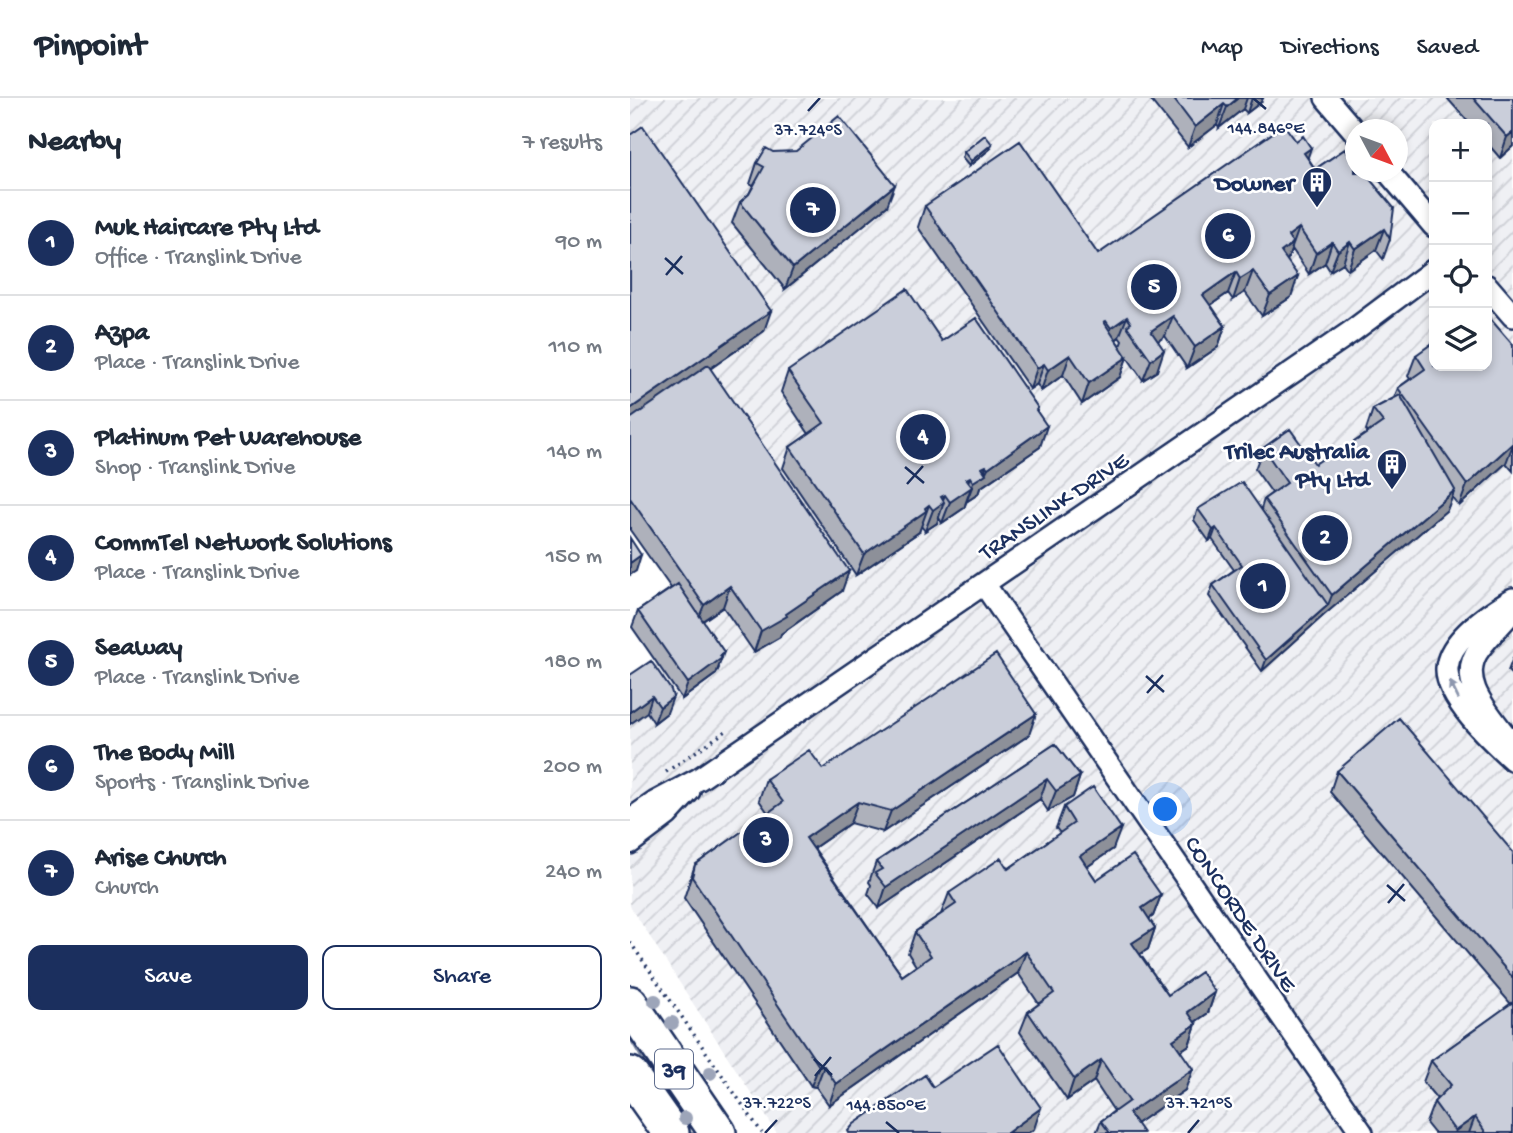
<!DOCTYPE html>
<html lang="en">
<head>
<meta charset="utf-8">
<style>
  body { margin:0; font-family:"Gochi Hand",sans-serif; background:#f6f6f7; color:#1f2937 }
  .controls { position:absolute; right:21px; top:21px; display:grid; overflow:hidden; border-radius:14px; box-shadow:0 4px 10px #0003 }
  .controls button { width:63px; height:63px; display:grid; place-items:center; padding:0; border:0; border-bottom:2px solid #e0e1e3; background:#fff; color:#1f2937; font:35px sans-serif }
  .compass { position:absolute; left:715px; top:21px; width:63px; height:63px; border-radius:50%; background:#fff; box-shadow:0 4px 10px #0003; rotate:131deg }
  .you { position:absolute; left:536px; top:712px; width:24px; height:24px; margin:-18px; border:5px solid #fff; border-radius:50%; background:#1a73e8; box-shadow:0 0 0 10px #1a73e833 }
  .badge { display:grid; place-items:center; width:46px; height:46px; border-radius:50%; background:#1b2f5e; color:#fff; font-size:23px; font-weight:700 }
  .pin { position:absolute; translate:-50% -50%; border:4px solid #fff; box-shadow:0 2px 7px #0006 }
  .list { margin:0; padding:0; list-style:none }
  h2 { display:flex; justify-content:space-between; align-items:center; height:91px; margin:0; padding:0 28px; font-size:30px }
  h2 small { font-size:23px; font-weight:400; color:#747a83 }
  .list li { display:grid; grid-template-columns:46px 1fr auto; gap:21px; align-items:center; box-sizing:border-box; height:105px; padding:0 28px; border-top:2px solid #e0e1e3 }
  .list b { display:block; font-size:26px; white-space:nowrap }
  .list p { margin:0; font-size:23px; white-space:nowrap; color:#747a83 }
  .list em { font-size:23px; font-style:normal; color:#747a83 }
  .actions { display:flex; gap:14px; padding:21px 28px }
  .actions a { flex:1; padding:16px 0; border:2px solid #1b2f5e; border-radius:14px; text-align:center; font-size:24px; color:#1b2f5e }
  .actions .main { background:#1b2f5e; color:#fff }
  .icon { flex:none; width:38px; height:38px; fill:none; stroke:currentColor; stroke-width:2; stroke-linecap:round; stroke-linejoin:round }
  .map { position:relative; flex:none; width:883px; height:1035px; overflow:hidden }
  header { display:flex; align-items:center; gap:42px; box-sizing:border-box; height:98px; padding:0 35px; background:#fff; border-bottom:2px solid #e0e1e3 }
  header strong { font-size:33px }
  nav { display:flex; gap:38px; margin-inline-start:auto; font-size:24px }
  main { display:flex }
  aside { flex:1; background:#fff }
  .map>svg:first-child { display:block }
</style>
</head>
<body>
<header>
<strong>Pinpoint</strong>
<nav><a>Map</a><a>Directions</a><a>Saved</a></nav>
</header>
<main>
<aside>
<h2>Nearby<small>7 results</small></h2>
<ul class="list">
<li><span class="badge">1</span><div><b>Muk Haircare Pty Ltd</b><p>Office · Translink Drive</p></div><em>90 m</em></li>
<li><span class="badge">2</span><div><b>Azpa</b><p>Place · Translink Drive</p></div><em>110 m</em></li>
<li><span class="badge">3</span><div><b>Platinum Pet Warehouse</b><p>Shop · Translink Drive</p></div><em>140 m</em></li>
<li><span class="badge">4</span><div><b>CommTel Network Solutions</b><p>Place · Translink Drive</p></div><em>150 m</em></li>
<li><span class="badge">5</span><div><b>Seaway</b><p>Place · Translink Drive</p></div><em>180 m</em></li>
<li><span class="badge">6</span><div><b>The Body Mill</b><p>Sports · Translink Drive</p></div><em>200 m</em></li>
<li><span class="badge">7</span><div><b>Arise Church</b><p>Church</p></div><em>240 m</em></li>
</ul>
<div class="actions"><a class="main">Save</a><a>Share</a></div>
</aside>
<div class="map">
<svg width="883" height="1035" viewBox="0 0 883 1035">
  <defs>
    <pattern id="industrial-furrows" width="10" height="10" patternUnits="userSpaceOnUse" patternTransform="scale(1.75)"><rect width="10" height="10" fill="#eff0f4"/><path d="M-1 1l2-2M0 10L10 0M9 11l2-2" fill="none" stroke="#ccced4"/></pattern>
  </defs>
  <rect width="100%" height="100%" fill="#fff"/>
  <filter id="ink" filterUnits="userSpaceOnUse"><feTurbulence type="fractalNoise" baseFrequency=".0143" numOctaves="2"/><feDisplacementMap in="SourceGraphic" scale="14" xChannelSelector="R" yChannelSelector="G"/><feConvolveMatrix kernelMatrix="1 2 1 2 8 2 1 2 1" color-interpolation-filters="sRGB"/></filter>
  <g filter="url(#ink)">
    <path fill="url(#industrial-furrows)" fill-rule="evenodd" d="M0,0H883V1035H147L0,808V584L34,559L50,496L0,429ZM804,26H857V268H804ZM726,32H768V74H726Z"/>
    <path fill="#dee1e7" stroke="#7c88a2" stroke-width="2" d="M0,924L77,1035H56L0,941Z"/>
    <g fill="none" stroke-linecap="round" stroke-linejoin="round">
      <g stroke="#1b2f5e" stroke-width="26">
        <path id="minor" d="M696,0L726,35
          M758,74L804,128
          M857,188L883,218
          M354,486L732,1035
          M883,501C861,514 819,541 817,570C815,600 862,643 883,662
          M883,512C873,525 860,536 850,550C823,584 865,621 883,648
          M0,722L26,704L69,681L721,234L804,172
          M0,745L37,717L59,693"/>
      </g>
      <g stroke="#1b2f5e" stroke-width="40">
        <path id="primary" d="M0,906L88,1035
          M0,977L41,1035"/>
      </g>
      <path stroke="#1b2f5e" stroke-width="3.5" stroke-dasharray="2 5" stroke-linecap="butt" d="M36,674L99,631
        M0,844L132,1035"/>
      <use href="#minor" stroke="#fff" stroke-width="21"/>
      <use href="#primary" stroke="#fff" stroke-width="35"/>
    </g>
    <g fill="#9da5b9">
      <circle cx="25" cy="903" r="7"/>
      <circle cx="42" cy="925" r="7"/>
      <circle cx="80" cy="975" r="7"/>
      <circle cx="55" cy="1020" r="7"/>
    </g>
    <path fill="#aeb1bb" stroke="#1b2f5e" stroke-width="2" fill-rule="evenodd" d="M519,0H633L631,4L617,15L613,11L589,30L587,27L558,49Z
      M817,0H883V48L870,60L857,45V26H840Z
      M0,37L134,233L80,271L212,493L151,536L150,539L124,554L93,509L73,523L89,570L86,576L52,601L2,529L8,513L41,490L0,432Z
      M360,51L339,68L332,60L334,54Z
      M715,51L760,141L753,161L746,152L718,172L713,165L700,173L695,165L679,176L662,151L657,162L661,199L632,218L615,194L603,202L598,195L581,207L595,228L588,249L557,270L535,238L528,243L527,273L513,282L497,259L490,279L452,306L433,277L411,293L407,286L400,291L288,129L295,108L468,156L678,60L685,71ZM489,239L492,243L490,248L486,242Z
      M143,54L257,108L155,191L102,125L110,104L119,96L123,88L120,86L127,65Z
      M312,243L408,310L407,313L410,349L350,390L348,396L336,404L334,410L312,425L309,420L307,425L295,433L291,428L289,434L226,477L153,370L160,349L179,336L151,294L158,273Z
      M883,247V373L876,365L829,408L822,399L817,412L694,517L632,573L579,498L583,487L604,472L582,441L579,443L564,422L568,411H631L634,401L642,395L625,371L633,350L685,366L711,353L738,335L736,332L743,311L764,300L768,290L780,281L778,278L786,257Z
      M883,560V578L878,573Z
      M21,563L37,615L24,625L17,614Z
      M399,637L253,734L220,725L184,750L272,878L286,868L278,855L285,834L311,816L319,795L378,771L430,735L426,730L434,709L483,751L457,769L466,782L531,797L523,818L519,821L525,830L518,851L510,856L538,897L585,894L578,915L565,924L566,926L559,947L550,953L555,992L506,1026L512,1035H466L471,1023L484,1013L464,983L437,1002L390,934L398,914L409,906L388,875L199,1007L186,989L181,988L54,800L65,767L138,715L129,702L136,681Z
      M425,646L450,678L443,699L418,713L410,701L249,810L238,796L241,787L239,784L246,764Z
      M707,673L883,754V1035H804L796,1025L804,1004L807,1001L793,984L801,963L881,906L700,694Z"/>
    <path fill="#8d9099" stroke="#1b2f5e" stroke-width="2" d="M608,0H617L613,11L589,30L597,9Z
      M622,0H633L631,4L617,15Z
      M594,6L587,27L558,49L565,29Z
      M883,34V48L870,60L877,39Z
      M362,46L360,51L339,68L341,63Z
      M681,50L674,71V55Z
      M265,87L257,108L155,191L163,170Z
      M669,130L656,166L644,174L658,138Z
      M754,131L746,152L718,172L725,151Z
      M702,144L695,165L679,176L686,155Z
      M720,144L713,165L700,173L708,153Z
      M623,173L615,194L603,202L610,181Z
      M606,174L598,195L566,217L573,197Z
      M668,178L661,199L632,218L640,197Z
      M141,213L134,233L0,326V311Z
      M543,218L535,238L514,253L521,233Z
      M497,219L489,239L473,250L481,230Z
      M595,228L588,249L557,270L565,249Z
      M534,252L527,273L513,282L521,262Z
      M440,257L433,277L411,293L418,272Z
      M497,259L490,279L452,306L459,285Z
      M414,266L407,286L400,291L407,270Z
      M417,328L410,349L350,390L348,396L336,404L343,384L352,370L356,368L353,378L355,376L358,370Z
      M883,345V350L882,349L876,365L829,408L837,387Z
      M340,379L335,393L342,389L334,410L312,425L320,404L336,381Z
      M825,392L817,412L694,517L632,573L636,562L698,507L702,497Z
      M315,397L311,407L314,404L307,425L295,433L303,412L311,399Z
      M299,407L289,434L226,477L234,456Z
      M586,430L582,441L579,443L583,432Z
      M11,457L6,473L0,477V465Z
      M219,473L212,493L151,536L150,539L124,554L131,533Z
      M100,488L93,509L66,527L74,507Z
      M94,554L86,576L52,601L58,585Z
      M22,598L17,614L0,626V614Z
      M43,599L37,615L24,625L30,609Z
      M406,616L399,637L253,734L261,713Z
      M450,678L443,699L418,713L426,693Z
      M417,681L410,701L249,810L256,789Z
      M228,704L220,725L169,760L176,740Z
      M491,730L483,751L442,779L450,758Z
      M531,797L523,818L504,831L512,810Z
      M525,830L518,851L495,866L502,845Z
      M396,854L388,875L199,1007L206,986Z
      M585,894L578,915L550,934L558,914Z
      M566,926L559,947L535,963L543,942Z
      M471,962L464,983L437,1002L444,981Z
      M189,968H194L186,989L181,988Z
      M563,971L555,992L493,1035L499,1015Z
      M411,1010L404,1031L398,1035H377Z
      M845,1019L839,1035H824L825,1033Z"/>
    <path fill="#caceda" stroke="#1b2f5e" stroke-width="2" d="M543,0H608L597,9L594,6L565,29Z
      M843,0H883V34L877,39Z
      M209,18L265,87L163,170L110,104L119,96L134,69L127,65L136,50L143,54L166,53Z
      M654,27L666,43L673,38L681,50L674,55L685,71L715,51L725,64V74H734L764,110L760,141L754,131L725,151L720,144L708,153L702,144L686,155L669,130L658,138L663,145L651,154L668,178L640,197L623,173L610,181L606,174L594,182L573,197L595,228L565,249L543,218L521,233L534,252L521,262L497,228L501,225L497,219L481,230L476,223L474,224L497,259L459,285L440,257L418,272L414,266L407,270L295,108L390,43L468,156Z
      M13,28L141,213L0,311V37Z
      M355,37L362,46L341,63L334,54Z
      M277,191L312,243L346,220L408,310L406,312L417,328L358,370L356,368L352,370L356,376L343,384L340,379L336,381L342,389L320,404L315,397L311,399L314,404L303,412L299,407L295,410L296,413L234,456L160,349L194,325L158,273Z
      M857,217L883,247V345L837,387L768,290L795,271L786,257L804,244V268H857Z
      M78,267L219,473L156,516L157,518L131,533L100,488L74,507L0,400V321Z
      M770,297L825,392L702,497L634,401L657,385L633,350L660,331L685,366L709,350L711,353L753,324L743,311Z
      M612,384L698,507L636,562L583,487L612,467L586,430L583,432L568,411Z
      M0,440L11,457L0,465Z
      M48,486L94,554L90,558L92,560L58,585L8,513Z
      M366,556L406,616L261,713L228,704L176,740L272,878L301,858L285,834L326,806L319,795L371,760L378,771L444,725L434,709L463,689L491,730L450,758L466,782L503,757L531,797L512,810L525,830L502,845L538,897L571,874L585,894L558,914L566,926L543,942L563,971L499,1015L513,1035H480L471,1023L499,1003L471,962L444,981L398,914L424,895L396,854L206,986L194,968H189L62,779L65,767L153,704L136,681L179,652L193,671Z
      M21,563L41,592L43,599L30,609L22,598L0,614V577Z
      M769,620L883,754V880L707,673Z
      M425,646L450,678L426,693L417,681L256,789L245,775L252,771L246,764Z
      M883,904V1035H856L845,1019L825,1033L804,1004L821,987L801,963Z
      M368,946L411,1010L377,1035H219L218,1033L224,1026L295,977L303,989Z"/>
    <defs><path id="oneway-solid" d="M-6-.8H1V-3.2L6.5 0L1 3.2V.8H-6Z" transform="scale(1.75)"/></defs>
    <use fill="#8d97ae" href="#oneway-solid" transform="translate(824 592) rotate(-116)"/>
  </g>
  <path fill="none" stroke="#1b2f5e" stroke-width="2.5" d="M623,0L636,11M178,13L190,0M35,160L53,176M36,177L52,158M275,369L294,385M277,386L293,368M516,578L534,594M517,595L533,577M757,787L775,803M758,805L774,786M184,961L202,977M185,978L201,959M256,1024L269,1035M135,1035L147,1022M558,1035L569,1022"/>
  <defs>
    <g id="building-pin" transform="scale(1.575)"><path d="M0 17L-7.5 6A9.5 9.5 0 1 1 7.5 6Z" fill="#1b2f5e" stroke="#fff"/><path d="M-4-6H4V6H1V3H-1V6H-4ZM-2.5-4.3h1.7v1.8h-1.7ZM.8-4.3h1.7v1.8H.8ZM-2.5-1h1.7V.8h-1.7ZM.8-1h1.7V.8H.8Z" fill="#fff"/></g>
  </defs>
  <g fill-rule="evenodd">
    <use href="#building-pin" x="687" y="84"/>
    <use href="#building-pin" x="762" y="366"/>
  </g>
  <g text-anchor="middle" stroke-width="5" stroke-linejoin="round" paint-order="stroke">
    <rect fill="#fff" stroke="#5f6d8e" stroke-width="2" x="25" y="951.5" width="38" height="39" rx="5"/>
    <g font-size="23" font-weight="bold" fill="#1b2f5e">
      <text x="44" y="979">39</text>
    </g>
    <g font-size="24" font-weight="bold" fill="#1b2f5e" stroke="#fff" text-anchor="end">
      <text x="664" y="92">Downer</text>
      <text x="739" y="360">Trilec Australia<tspan x="739" dy="28">Pty Ltd</tspan></text>
    </g>
    <g font-size="24" fill="#1b2f5e" stroke="#fff">
      <text transform="translate(423 407) rotate(-34)" y="8">TRANSLINK DRIVE</text>
      <text transform="translate(612 815) rotate(56)" y="8">CONCORDE DRIVE</text>
    </g>
  </g>
  <g font-size="18" text-anchor="middle" fill="#1b2f5e" stroke="#fff" stroke-width="5" stroke-linejoin="round" paint-order="stroke">
    <text x="636" y="35">144.846°E</text>
    <text x="178" y="37">37.724°S</text>
    <text x="147" y="1010">37.722°S</text>
    <text x="569" y="1010">37.721°S</text>
    <text x="256" y="1012">144.850°E</text>
  </g>
</svg>
<div class="controls">
<button>+</button>
<button>−</button>
<button><svg class="icon" aria-label="locate" viewBox="0 0 24 24"><circle cx="12" cy="12" r="6"/><path d="M12 2v4M12 18v4M2 12h4M18 12h4"/></svg></button>
<button><svg class="icon" aria-label="layers" viewBox="0 0 24 24"><path d="M12 4l9 5-9 5-9-5zM3 14l9 5 9-5"/></svg></button>
</div>
<svg class="compass" viewBox="-18 -18 36 36"><path d="M0-13l5 13h-10z" fill="#e53935"/><path d="M0 13l5-13h-10z" fill="#747a83"/></svg>
<div class="you"></div>
<div class="pin badge" style="left:633px;top:488px">1</div>
<div class="pin badge" style="left:695px;top:440px">2</div>
<div class="pin badge" style="left:136px;top:742px">3</div>
<div class="pin badge" style="left:293px;top:339px">4</div>
<div class="pin badge" style="left:524px;top:189px">5</div>
<div class="pin badge" style="left:598px;top:138px">6</div>
<div class="pin badge" style="left:183px;top:112px">7</div>
</div>
</main>
</body>
</html>
